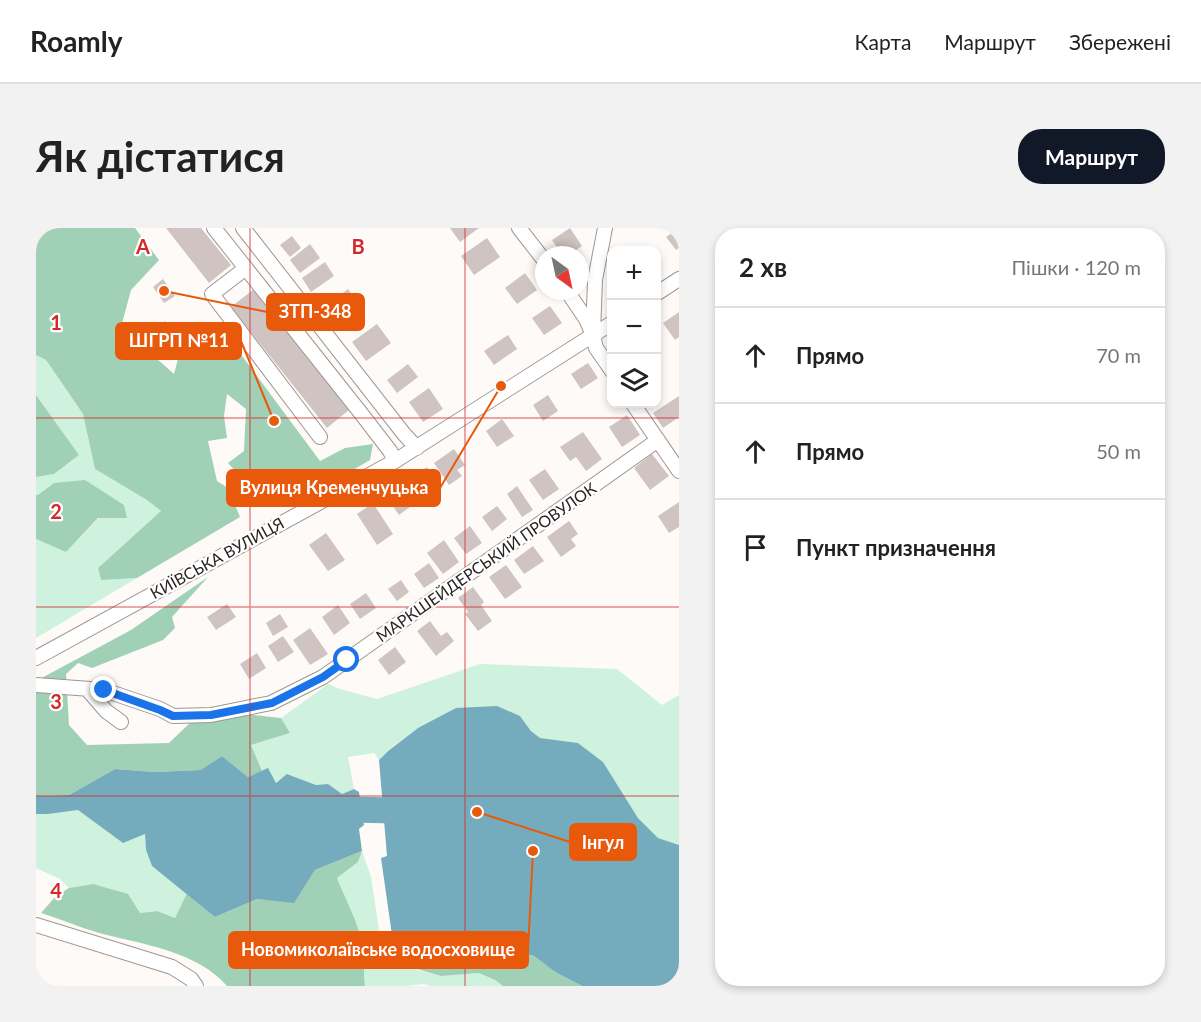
<!DOCTYPE html>
<html lang="uk">
<head>
<meta charset="utf-8">
<style>
  body { margin:0; font-family:Lato,sans-serif; background:#f2f2f2; color:#222 }
  .controls { position:absolute; right:18px; top:18px; display:grid; overflow:hidden; border-radius:12px; box-shadow:0 3px 9px #0003 }
  .controls button { width:54px; height:54px; display:grid; place-items:center; padding:0; border:0; border-bottom:2px solid #e0e0e0; background:#fff; color:#222; font:30px sans-serif }
  .compass { position:absolute; left:499px; top:18px; width:54px; height:54px; border-radius:50%; background:#fff; box-shadow:0 3px 9px #0003; rotate:147deg }
  .stop { position:absolute; width:18px; height:18px; margin:-14px; border:4px solid #1a73e8; border-radius:50%; background:#fff }
  .stop.end { background:#1a73e8; border-color:#fff; box-shadow:0 2px 6px #0008 }
  .list { margin:0; padding:0; list-style:none }
  h2 { display:flex; justify-content:space-between; align-items:center; height:78px; margin:0; padding:0 24px; font-size:26px }
  h2 small { font-size:20px; font-weight:400; color:#767676 }
  .list li { display:grid; grid-template-columns:39px 1fr auto; gap:18px; align-items:center; box-sizing:border-box; height:96px; padding:0 24px; border-top:2px solid #e0e0e0 }
  .list b { display:block; font-size:22px; white-space:nowrap }
  .list em { font-size:20px; font-style:normal; color:#767676 }
  .icon { flex:none; width:33px; height:33px; fill:none; stroke:currentColor; stroke-width:2; stroke-linecap:round; stroke-linejoin:round }
  .map { position:relative; flex:none; width:643px; height:758px; overflow:hidden; border-radius:24px }
  header { display:flex; align-items:center; gap:36px; box-sizing:border-box; height:84px; padding:0 30px; background:#fff; border-bottom:2px solid #e0e0e0 }
  header strong { font-size:28px }
  nav { display:flex; gap:33px; margin-inline-start:auto; font-size:21px }
  .intro { display:flex; align-items:center; justify-content:space-between; box-sizing:border-box; height:144px; padding:0 36px }
  h1 { margin:0; font-size:42px }
  .button { padding:15px 27px; border-radius:24px; background:#111827; color:#fff; font-size:21px; font-weight:700 }
  main { display:flex; gap:36px; padding:0 36px }
  aside { flex:1; background:#fff; border-radius:24px; box-shadow:0 3px 9px #0003 }
  .map>svg:first-child { display:block }
</style>
</head>
<body>
<header>
<strong>Roamly</strong>
<nav><a>Карта</a><a>Маршрут</a><a>Збережені</a></nav>
</header>
<div class="intro"><h1>Як дістатися</h1><a class="button">Маршрут</a></div>
<main>
<div class="map">
<svg width="643" height="758" viewBox="0 0 643 758">
  <rect width="100%" height="100%" fill="#fefaf7"/>
  <path fill="#cff2de" d="M0,127L10,132L47,186L59,241L111,272L125,283L62,340L65,352L101,350L0,410V311L30,324L63,290L91,289L18,255L2,267H0V249L18,246L43,227L0,167Z
    M444,436L581,441L626,477L643,467V617L622,610L602,590L567,534L542,515L504,510L495,503L484,488L382,500L352,522L343,532L338,525L312,529L318,561L306,566L292,556L280,557L252,546L240,555L232,541L226,543L215,517L254,505L245,490L292,456L304,461L341,471Z
    M42,582L87,614L109,606L110,622L116,638L151,665L139,690L121,683L104,685L57,656L33,660L24,651L0,640V586H12Z
    M326,623L335,649L349,741L360,740L356,707L380,709L381,742L405,748L443,745L459,752L467,758H394L388,756L370,758H329C327,745 329,733 327,720C325,699 309,670 301,650L322,634Z"/>
  <path fill="#a0d0b5" d="M0,0H99L123,32L95,62L85,99L138,146L143,127L171,111L192,109L284,233L309,220L337,216L334,232L281,263L243,274L221,267L192,235L208,223L210,181L191,166L188,188L191,210L172,213L181,253L192,260L204,289L101,350L65,352L62,340L125,283L111,272L59,241L47,186L10,132L0,127Z
    M0,167L43,227L18,246L0,249Z
    M49,252L88,277L91,290H62L30,324L0,311V267H2L18,255Z
    M172,349L136,389L139,400L127,412L56,440L42,435L30,446L33,497L51,517L133,515L155,494L200,485L245,490L254,505L215,517L226,543L212,549L186,528L166,542L117,544L79,541L33,567L0,568V453L95,402Z
    M326,623L322,634L301,650C309,670 325,700 327,720C329,733 327,745 329,758H191C161,723 105,716 63,705C43,699 24,691 5,685L20,668L33,660L57,656L92,666L104,685L121,683L139,690L151,665L179,689L221,671L258,674L279,642Z
    M439,705L450,710L458,719L473,721L498,728L519,744L546,758H467L459,752L443,745L405,748L381,741L380,709Z"/>
  <path fill="#75acbd" d="M461,478L484,488L495,503L504,510L542,515L567,534L602,590L622,610L643,617V758H546L519,744L498,728L473,721L457,719L450,710L439,705L380,709L356,707L345,630L351,628L343,532L352,523L382,500L420,480Z
    M186,528L212,549L232,540L240,555L251,546L280,557L292,556L306,566L318,561L323,564L328,597L323,601L326,623L279,642L258,675L221,671L179,689L116,638L110,622L109,606L87,615L42,582L12,586H0V568L33,567L79,541L118,544L165,542Z"/>
  <g fill="none" stroke-linecap="round" stroke-linejoin="round">
    <path stroke="#75acbd" stroke-width="26" d="M291,581L381,583"/>
  </g>
  <path fill="#d0c4c3" d="M130,0H165L195,37L173,55Z
    M414,0H443L424,14Z
    M534,0L546,18L533,27H526L516,12Z
    M643,0V20L640,22L630,9Z
    M256,8L265,20L254,29L244,17Z
    M451,10L464,29L438,47L425,28Z
    M274,16L284,30L264,45L254,32Z
    M289,34L298,48L275,64L266,50Z
    M489,45L501,62L481,76L469,60Z
    M127,51L139,68L128,75L117,59Z
    M218,61L313,182L291,200L195,79Z
    M312,61L325,79L300,98L287,80Z
    M514,78L526,95L508,107L496,90Z
    M643,84V109L639,112L627,95Z
    M129,93L145,111L138,118L121,100Z
    M341,96L355,115L330,133L316,114Z
    M472,107L481,121L458,137L448,123Z
    M552,135L562,150L545,161L535,146Z
    M372,136L382,149L361,165L351,152Z
    M393,160L407,181L387,194L373,174Z
    M512,167L522,183L507,193L497,177Z
    M643,168V189L627,200L617,185Z
    M238,184L247,195L238,201L229,190Z
    M591,187L604,207L586,219L573,199Z
    M466,191L478,208L461,219L450,203Z
    M547,204L566,231L550,243L540,229L534,233L524,219Z
    M418,221L429,237L421,242L426,248L413,257L398,235Z
    M616,226L633,248L614,262L598,240Z
    M391,239L402,257L387,266L376,249Z
    M509,241L523,261L507,272L493,252Z
    M364,257L378,276L363,287L349,267Z
    M481,258L497,282L486,289L471,266Z
    M643,274V299L633,305L622,288Z
    M337,275L357,306L341,317L321,286Z
    M461,278L471,291L456,303L446,289Z
    M533,293L542,306L535,311L540,318L525,329L511,309Z
    M434,298L446,315L430,326L418,310Z
    M290,305L309,332L292,343L273,317Z
    M408,312L423,334L407,346L391,325Z
    M497,318L508,333L488,346L478,332Z
    M393,335L403,350L388,360L378,346Z
    M470,337L486,359L469,371L453,349Z
    M365,352L373,364L361,373L352,361Z
    M437,359L448,374L445,377L456,393L442,403L429,386L432,384L422,370Z
    M330,365L340,380L324,391L314,376Z
    M191,376L200,389L180,402L171,389Z
    M302,377L314,395L298,407L286,389Z
    M244,386L252,399L237,408L230,395Z
    M394,393L405,408L411,404L418,413L400,428L381,403Z
    M274,400L292,426L274,437L257,412Z
    M247,408L258,424L242,434L232,418Z
    M359,419L370,434L353,447L342,432Z
    M221,425L230,440L213,451L204,436Z"/>
  <g fill="none" stroke-linecap="round" stroke-linejoin="round">
    <g stroke="#9f9690" stroke-width="16">
      <path id="minor" d="M178,0L324,184L354,223L359,233
        M207,0L368,206L381,220
        M483,0L508,32
        M210,40L176,66L284,209
        M531,63L550,91L557,107L560,120L576,143
        M620,66L643,51
        M557,107L559,52L569,0
        M597,176L643,243
        M0,430L359,233L576,95
        M0,457L68,462L124,481L137,488L175,487L235,475L287,449L622,212
        M51,461L70,483L85,494
        M0,697L136,739L155,751L160,758"/>
    </g>
    <use href="#minor" stroke="#fff" stroke-width="14"/>
  </g>
  <g fill="none" stroke-linecap="round" stroke-linejoin="round">
    <path stroke="#1a73e8" stroke-width="8" d="M68,462L124,482L137,488L175,487L236,475L287,449L311,432"/>
  </g>
  <path fill="none" stroke="#d62828" stroke-width="1.5" stroke-opacity="0.55" d="M214,0V758M429,0V758M0,190H643M0,379H643M0,568H643"/>
  <g text-anchor="middle" stroke-width="4.5" stroke-linejoin="round" paint-order="stroke">
    <g font-size="16" fill="#292523" stroke="#fff">
      <text transform="translate(181 330) rotate(-29)" y="6">КИЇВСЬКА ВУЛИЦЯ</text>
      <text transform="translate(450 334) rotate(-35)" y="6">МАРКШЕЙДЕРСЬКИЙ ПРОВУЛОК</text>
    </g>
  </g>
  <g font-size="20" text-anchor="middle" font-weight="bold" fill="#d62828" stroke="#fff" stroke-width="4.5" stroke-linejoin="round" paint-order="stroke">
    <text x="107" y="26">A</text>
    <text x="322" y="26">B</text>
    <text x="20" y="102">1</text>
    <text x="20" y="291">2</text>
    <text x="20" y="481">3</text>
    <text x="20" y="670">4</text>
  </g>
  <path fill="none" stroke="#e8590c" stroke-width="2" d="M128 63L231 84M238 193L205 113M465 158L404 260M441 584L534 614M497 623L492 722"/>
  <g fill="#e8590c" stroke="#fff" stroke-width="2">
    <circle cx="128" cy="63" r="6"/>
    <circle cx="238" cy="193" r="6"/>
    <circle cx="465" cy="158" r="6"/>
    <circle cx="441" cy="584" r="6"/>
    <circle cx="497" cy="623" r="6"/>
  </g>
  <g fill="#e8590c" stroke="#e8590c" stroke-width="2">
    <rect x="231" y="66" width="97" height="36" rx="6"/>
    <rect x="80" y="95" width="125" height="36" rx="6"/>
    <rect x="191" y="242" width="213" height="36" rx="6"/>
    <rect x="534" y="596" width="66" height="36" rx="6"/>
    <rect x="193" y="704" width="299" height="36" rx="6"/>
  </g>
  <g font-size="18" text-anchor="middle" font-weight="bold" fill="#fff">
    <text x="279" y="90">ЗТП-348</text>
    <text x="143" y="119">ШГРП №11</text>
    <text x="298" y="266">Вулиця Кременчуцька</text>
    <text x="567" y="621">Інгул</text>
    <text x="342" y="728">Новомиколаївське водосховище</text>
  </g>
</svg>
<div class="controls">
<button>+</button>
<button>−</button>
<button><svg class="icon" aria-label="layers" viewBox="0 0 24 24"><path d="M12 4l9 5-9 5-9-5zM3 14l9 5 9-5"/></svg></button>
</div>
<svg class="compass" viewBox="-18 -18 36 36"><path d="M0-13l5 13h-10z" fill="#e53935"/><path d="M0 13l5-13h-10z" fill="#767676"/></svg>
<div class="stop" style="left:311px;top:432px"></div>
<div class="stop end" style="left:68px;top:462px"></div>
</div>
<aside>
<h2>2 хв<small>Пішки · 120 m</small></h2>
<ul class="list">
<li><svg class="icon" aria-label="ahead" viewBox="0 0 24 24"><path d="M12 20V5M6 11l6-6 6 6"/></svg><div><b>Прямо</b></div><em>70 m</em></li>
<li><svg class="icon" aria-label="ahead" viewBox="0 0 24 24"><path d="M12 20V5M6 11l6-6 6 6"/></svg><div><b>Прямо</b></div><em>50 m</em></li>
<li><svg class="icon" aria-label="arrive" viewBox="0 0 24 24"><path d="M6 21V4h12l-3 4 3 4H6"/></svg><div><b>Пункт призначення</b></div></li>
</ul>
</aside>
</main>
</body>
</html>
